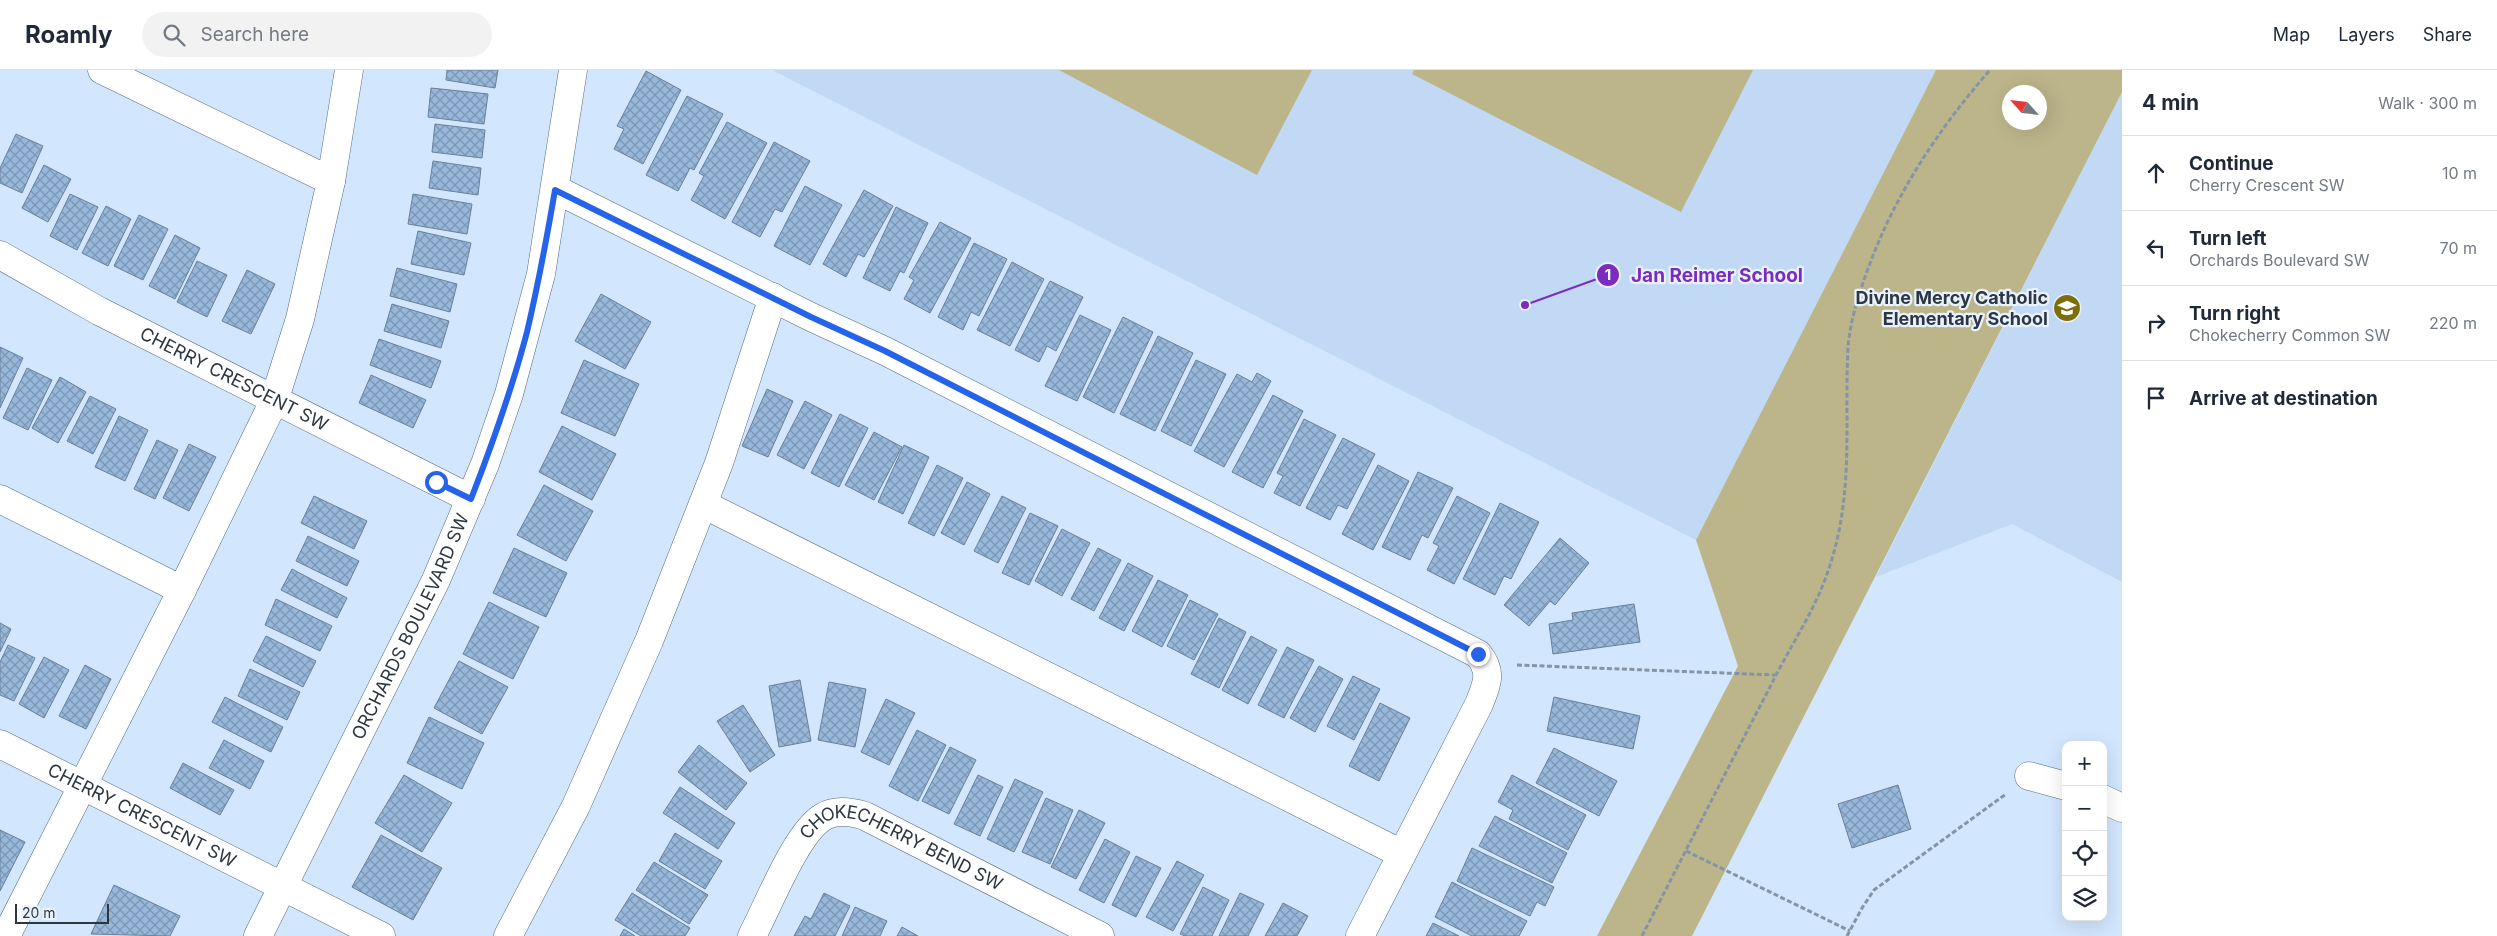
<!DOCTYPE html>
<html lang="en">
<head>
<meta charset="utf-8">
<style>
  body { margin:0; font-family:Inter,sans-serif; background:#f2f2f3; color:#1f2937 }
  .controls { position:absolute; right:15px; bottom:15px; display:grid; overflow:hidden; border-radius:10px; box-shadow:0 5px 20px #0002 }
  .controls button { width:45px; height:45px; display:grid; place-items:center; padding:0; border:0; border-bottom:1px solid #e0e1e3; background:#fff; color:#1f2937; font:25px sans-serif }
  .compass { position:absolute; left:2002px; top:15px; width:45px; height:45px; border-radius:50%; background:#fff; box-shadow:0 5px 20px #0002; rotate:297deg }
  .scale { position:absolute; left:15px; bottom:12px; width:94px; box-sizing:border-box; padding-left:5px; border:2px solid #2d3742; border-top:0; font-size:14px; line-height:18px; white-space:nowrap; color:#2d3742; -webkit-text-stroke:4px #e8f2fe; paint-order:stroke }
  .stop { position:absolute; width:15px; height:15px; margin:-11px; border:4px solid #2563eb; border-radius:50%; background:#fff }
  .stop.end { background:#2563eb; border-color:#fff; box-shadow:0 1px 5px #0008 }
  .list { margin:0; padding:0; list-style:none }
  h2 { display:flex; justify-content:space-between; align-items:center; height:65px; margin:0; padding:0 20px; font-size:21px }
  h2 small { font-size:16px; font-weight:400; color:#747a83 }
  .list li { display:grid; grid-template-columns:32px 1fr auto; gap:15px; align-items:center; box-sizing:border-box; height:75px; padding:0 20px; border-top:1px solid #e0e1e3 }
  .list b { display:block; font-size:19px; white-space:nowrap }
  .list p { margin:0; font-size:16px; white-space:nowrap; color:#747a83 }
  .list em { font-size:16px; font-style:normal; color:#747a83 }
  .icon { flex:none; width:28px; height:28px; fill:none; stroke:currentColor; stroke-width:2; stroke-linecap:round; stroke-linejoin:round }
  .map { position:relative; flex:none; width:2122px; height:866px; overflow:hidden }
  header { display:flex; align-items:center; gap:30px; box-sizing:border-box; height:70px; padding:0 25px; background:#fff; border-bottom:1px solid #e0e1e3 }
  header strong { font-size:24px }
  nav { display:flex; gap:28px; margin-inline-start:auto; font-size:18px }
  .search { width:350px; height:45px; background:#f2f2f3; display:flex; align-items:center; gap:12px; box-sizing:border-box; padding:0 18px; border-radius:28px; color:#747a83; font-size:19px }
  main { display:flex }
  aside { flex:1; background:#fff }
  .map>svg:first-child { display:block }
</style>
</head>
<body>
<header>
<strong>Roamly</strong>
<div class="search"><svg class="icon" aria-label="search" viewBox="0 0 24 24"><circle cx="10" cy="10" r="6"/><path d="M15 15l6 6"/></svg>Search here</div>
<nav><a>Map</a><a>Layers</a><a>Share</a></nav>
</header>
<main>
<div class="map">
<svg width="2122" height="866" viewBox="0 0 2122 866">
  <defs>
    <pattern id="building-cross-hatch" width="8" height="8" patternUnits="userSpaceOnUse" patternTransform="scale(1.25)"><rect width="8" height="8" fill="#97b8db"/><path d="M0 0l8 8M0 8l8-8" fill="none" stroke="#7c96b3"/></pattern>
  </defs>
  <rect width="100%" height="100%" fill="#d2e6fd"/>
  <path fill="#c1d9f4" d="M772,0H1936L1696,470Z
    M2122,22V512L2012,454L1876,507Z"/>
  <path fill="#bcb58a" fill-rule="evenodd" d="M1059,0H1312L1257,105Z
    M1414,0H1753L1681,142L1412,4Z
    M1936,0H2122V22L1692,866H1597L1738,596L1696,470ZM2040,22V52H2010V22Z"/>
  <path fill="url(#building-cross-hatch)" stroke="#698099" d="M447,0H498L495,18L446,10Z
    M646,1L681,20L643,94L614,79L624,59L617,56Z
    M431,18L488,24L484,54L428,47Z
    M687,26L723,44L694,100L690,98L678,121L646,105Z
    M727,52L767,73L725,149L691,130L704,106L699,103Z
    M435,54L485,60L482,88L432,82Z
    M16,64L43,76L22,123L0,113V98Z
    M774,72L810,91L782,142L775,139L760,167L732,152Z
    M433,91L481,98L478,125L429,118Z
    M44,95L71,109L48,152L22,138Z
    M805,116L842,135L810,195L774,176Z
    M864,120L893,136L864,187L858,184L846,207L823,194Z
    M70,124L98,137L77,180L50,166Z
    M413,124L472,134L467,164L408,154Z
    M106,136L131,149L108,196L82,183Z
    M896,137L928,153L904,203L900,201L890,221L863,208Z
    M139,145L168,159L143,210L114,196Z
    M940,152L971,168L930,243L904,229L914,210L909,207Z
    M418,161L471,173L464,205L411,194Z
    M175,165L200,178L175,229L149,216Z
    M974,173L1007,189L979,246L971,242L963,260L938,247Z
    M197,191L227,205L207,247L177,232Z
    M1012,192L1044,209L1010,276L977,260Z
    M397,198L457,214L450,242L390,226Z
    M247,200L275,214L251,264L222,251Z
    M1050,211L1083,227L1056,281L1047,276L1039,292L1015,280Z
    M601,224L651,252L625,299L575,271Z
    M392,234L449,251L441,278L384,261Z
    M1080,245L1111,260L1077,331L1045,316Z
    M1123,247L1153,262L1114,343L1083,327Z
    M1158,266L1193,283L1155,361L1120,344Z
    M379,269L441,291L431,318L370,295Z
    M0,277L23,288L0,338Z
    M584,290L639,314L615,366L561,343Z
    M1196,290L1226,304L1191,376L1161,361Z
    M27,298L52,310L28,360L3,348Z
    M1257,303L1271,311L1224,397L1194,381L1237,304L1252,312Z
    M371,305L426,330L413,358L359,333Z
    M60,307L86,322L58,373L32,358Z
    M767,319L793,331L768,387L742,376Z
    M1273,325L1303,341L1263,418L1232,402Z
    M90,326L116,339L93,384L67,371Z
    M805,331L832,345L804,399L777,385Z
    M840,344L868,358L839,417L811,403Z
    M119,346L148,360L125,411L95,397Z
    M1304,349L1336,365L1300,436L1274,423L1283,406L1277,403Z
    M562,356L616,384L592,430L539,402Z
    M874,362L902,377L874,430L845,415Z
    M1343,368L1375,384L1347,439L1338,435L1330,450L1306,438Z
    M157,370L178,380L155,429L134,419Z
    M189,374L216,387L189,441L163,428Z
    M904,375L929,387L903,444L878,432Z
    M937,395L963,408L934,466L908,453Z
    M1378,395L1409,411L1373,480L1342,464Z
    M1418,402L1453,418L1428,468L1422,465L1410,490L1382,477Z
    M967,412L990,424L964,475L941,463Z
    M544,415L593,441L566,491L517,465Z
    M314,426L367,451L354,479L301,453Z
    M1002,426L1026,438L998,493L974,481Z
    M1457,426L1490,443L1454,514L1427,500L1439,476L1433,473Z
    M1500,433L1539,452L1511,509L1504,506L1495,525L1463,509Z
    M1030,443L1058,456L1029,515L1002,503Z
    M1062,459L1090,473L1062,526L1035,511Z
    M308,466L359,491L347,516L296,491Z
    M1560,468L1589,493L1555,535L1550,531L1529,556L1504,535Z
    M514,478L567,503L546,547L493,523Z
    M1098,478L1121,490L1094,541L1071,529Z
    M1128,493L1153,506L1124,561L1099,548Z
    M292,499L347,528L337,548L281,520Z
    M1158,510L1188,525L1162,577L1132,561Z
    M276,529L332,556L320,581L265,555Z
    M1190,530L1218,544L1194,590L1167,576Z
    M489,532L539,557L513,609L463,584Z
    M1634,534L1640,572L1553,584L1549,554L1573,550L1572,543Z
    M1219,548L1246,562L1219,618L1191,604Z
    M0,553L11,559L0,582Z
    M266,566L316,591L303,617L253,591Z
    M1251,566L1277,580L1248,634L1222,620Z
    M8,575L35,588L14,631L0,625V592Z
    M1287,577L1314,590L1284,648L1258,635Z
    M44,587L69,600L44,648L19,634Z
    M459,591L508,617L482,664L434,638Z
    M85,595L111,609L86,659L59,646Z
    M1319,596L1343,609L1315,662L1290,648Z
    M250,599L300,622L287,650L238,626Z
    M1353,606L1380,619L1354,670L1327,656Z
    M800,610L811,671L779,677L769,616Z
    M829,612L866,619L855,677L818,670Z
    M225,627L283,657L271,682L212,652Z
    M1554,627L1640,646L1633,679L1547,661Z
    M886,629L915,643L889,695L861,682Z
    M1380,633L1410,648L1379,711L1349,696Z
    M743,635L775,685L750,702L717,651Z
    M429,647L484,673L462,719L407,693Z
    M917,660L946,675L918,731L889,716Z
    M224,670L264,691L250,719L209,698Z
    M699,675L747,713L726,740L678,702Z
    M950,677L976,690L949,744L922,731Z
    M1554,678L1617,711L1599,746L1536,713Z
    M183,693L234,720L220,745L170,718Z
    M404,705L452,733L422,782L375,753Z
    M978,705L1003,717L980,766L954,754Z
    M1512,705L1586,745L1568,780L1509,749L1513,740L1498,732Z
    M1015,709L1043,722L1014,782L987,769Z
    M1898,715L1911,759L1852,778L1838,734Z
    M680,717L735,753L718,779L663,743Z
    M1046,728L1073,740L1050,794L1022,782Z
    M1079,740L1105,753L1076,809L1051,797Z
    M1495,746L1567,783L1552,813L1479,776Z
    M0,760L25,772L0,821Z
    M675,763L722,791L705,819L659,791Z
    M381,765L442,798L413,850L352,817Z
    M1105,769L1130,782L1104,833L1079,820Z
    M1472,778L1554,817L1545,836L1537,832L1530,846L1457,811Z
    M1136,786L1161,798L1136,847L1112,835Z
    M1177,791L1204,805L1173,861L1146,847Z
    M654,792L708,825L689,854L636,820Z
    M1452,812L1527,851L1519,866H1472L1435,847Z
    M114,815L180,846L170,866L91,864Z
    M1203,817L1229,830L1212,866H1185L1180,864Z
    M632,823L690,858L685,866H641L615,850Z
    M824,823L850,836L835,866H794L805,846L811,849Z
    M1240,823L1264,834L1248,866H1219Z
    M1283,833L1308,846L1297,866H1265Z
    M855,837L887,851L880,866H842Z
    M1433,853L1459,866H1426Z
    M902,857L918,866H897Z
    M624,859L635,866H620Z"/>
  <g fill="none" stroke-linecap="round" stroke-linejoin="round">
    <g stroke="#546b83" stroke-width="29">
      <g id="minor">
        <path d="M102,0L331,111"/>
        <path d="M555,119L811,247L885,281L1478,584C1493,602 1487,614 1479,634L1360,866"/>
        <path id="s1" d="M0,185L99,241L471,429"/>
        <path d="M0,429L182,520"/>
        <path d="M703,434L1402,784"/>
        <path id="s2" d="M0,674L381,866"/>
        <path d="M2029,706L2066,716"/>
        <path d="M2103,729L2122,738"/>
        <path d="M6,866L182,520L274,331L300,249L331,111L349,0"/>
        <path id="s3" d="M258,866L436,510L485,394L509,324L541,204L573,0"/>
        <path d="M508,866L576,736L649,571L719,393L773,227"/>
        <path id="s4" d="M752,866C768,836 796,763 823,747C836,739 852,742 865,746L1100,866"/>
      </g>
    </g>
    <path stroke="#8594a5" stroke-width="3" stroke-dasharray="5 2.5" stroke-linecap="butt" d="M1517,595L1775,605
      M1686,781L1850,861
      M1642,866C1685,782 1728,698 1771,615C1788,580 1815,540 1827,504C1855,426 1844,356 1848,277C1850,253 1857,230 1865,207C1892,129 1936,62 1990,0
      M1847,866L1862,838L1874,820L2006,724"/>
    <use href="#minor" stroke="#fff" stroke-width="28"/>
  </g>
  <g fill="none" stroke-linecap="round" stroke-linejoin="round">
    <path stroke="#2563eb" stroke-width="6" d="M436,412L471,429C492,375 512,319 527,262C538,215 547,167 555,120L811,247L885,281L1478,584"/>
  </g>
  <defs>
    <g id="school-disc" transform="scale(1.4375)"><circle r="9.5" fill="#7d6e0c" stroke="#e8f2fe"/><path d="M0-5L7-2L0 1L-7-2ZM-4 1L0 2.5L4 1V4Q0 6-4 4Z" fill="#fff"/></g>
  </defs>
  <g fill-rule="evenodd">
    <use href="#school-disc" x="2067" y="238"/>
  </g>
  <g text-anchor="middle" stroke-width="4.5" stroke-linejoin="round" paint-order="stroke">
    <g font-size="18" font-weight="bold" fill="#2d3742" stroke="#e8f2fe" text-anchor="end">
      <text x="2048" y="234">Divine Mercy Catholic<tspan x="2048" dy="21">Elementary School</tspan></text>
    </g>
    <g font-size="18" fill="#2d3742" stroke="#e8f2fe">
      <text dy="6" stroke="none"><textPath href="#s1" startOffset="265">CHERRY CRESCENT SW</textPath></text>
      <text dy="6" stroke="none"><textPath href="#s3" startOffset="345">ORCHARDS BOULEVARD SW</textPath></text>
      <text dy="6" stroke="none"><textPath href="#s2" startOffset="159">CHERRY CRESCENT SW</textPath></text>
      <text dy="6" stroke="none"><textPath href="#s4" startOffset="224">CHOKECHERRY BEND SW</textPath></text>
    </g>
  </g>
  <path fill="none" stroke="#7b2cbf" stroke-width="2" d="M1525 235L1608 205"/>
  <g fill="#7b2cbf" stroke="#e8f2fe" stroke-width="2">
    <circle cx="1525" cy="235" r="5"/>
    <circle cx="1608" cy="205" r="12"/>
  </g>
  <g font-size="15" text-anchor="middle" font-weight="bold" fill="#fff">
    <text x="1608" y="210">1</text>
  </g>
  <g font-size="19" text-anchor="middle" font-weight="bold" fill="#7b2cbf" stroke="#e8f2fe" stroke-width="4.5" stroke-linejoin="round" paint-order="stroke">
    <text x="1717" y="212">Jan Reimer School</text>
  </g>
</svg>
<div class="controls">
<button>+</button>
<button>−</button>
<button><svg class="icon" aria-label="locate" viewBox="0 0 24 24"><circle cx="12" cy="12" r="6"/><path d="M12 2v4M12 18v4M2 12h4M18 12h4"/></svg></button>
<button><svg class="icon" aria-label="layers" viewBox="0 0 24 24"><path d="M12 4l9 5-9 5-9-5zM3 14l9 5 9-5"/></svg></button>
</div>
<svg class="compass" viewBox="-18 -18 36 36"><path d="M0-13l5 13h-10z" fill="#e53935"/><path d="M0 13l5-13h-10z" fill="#747a83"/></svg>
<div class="scale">20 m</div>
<div class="stop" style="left:436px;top:412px"></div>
<div class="stop end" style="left:1478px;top:584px"></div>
</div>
<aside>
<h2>4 min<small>Walk · 300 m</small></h2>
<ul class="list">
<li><svg class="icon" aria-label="ahead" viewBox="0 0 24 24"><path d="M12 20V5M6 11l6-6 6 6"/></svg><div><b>Continue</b><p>Cherry Crescent SW</p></div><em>10 m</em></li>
<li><svg class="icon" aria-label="left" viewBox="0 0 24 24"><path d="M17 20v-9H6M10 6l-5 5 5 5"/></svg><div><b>Turn left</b><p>Orchards Boulevard SW</p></div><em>70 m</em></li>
<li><svg class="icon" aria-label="right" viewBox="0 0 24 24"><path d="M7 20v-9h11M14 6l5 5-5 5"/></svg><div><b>Turn right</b><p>Chokecherry Common SW</p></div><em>220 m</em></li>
<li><svg class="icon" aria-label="arrive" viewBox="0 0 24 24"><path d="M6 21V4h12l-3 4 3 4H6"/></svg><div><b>Arrive at destination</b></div></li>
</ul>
</aside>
</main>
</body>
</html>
